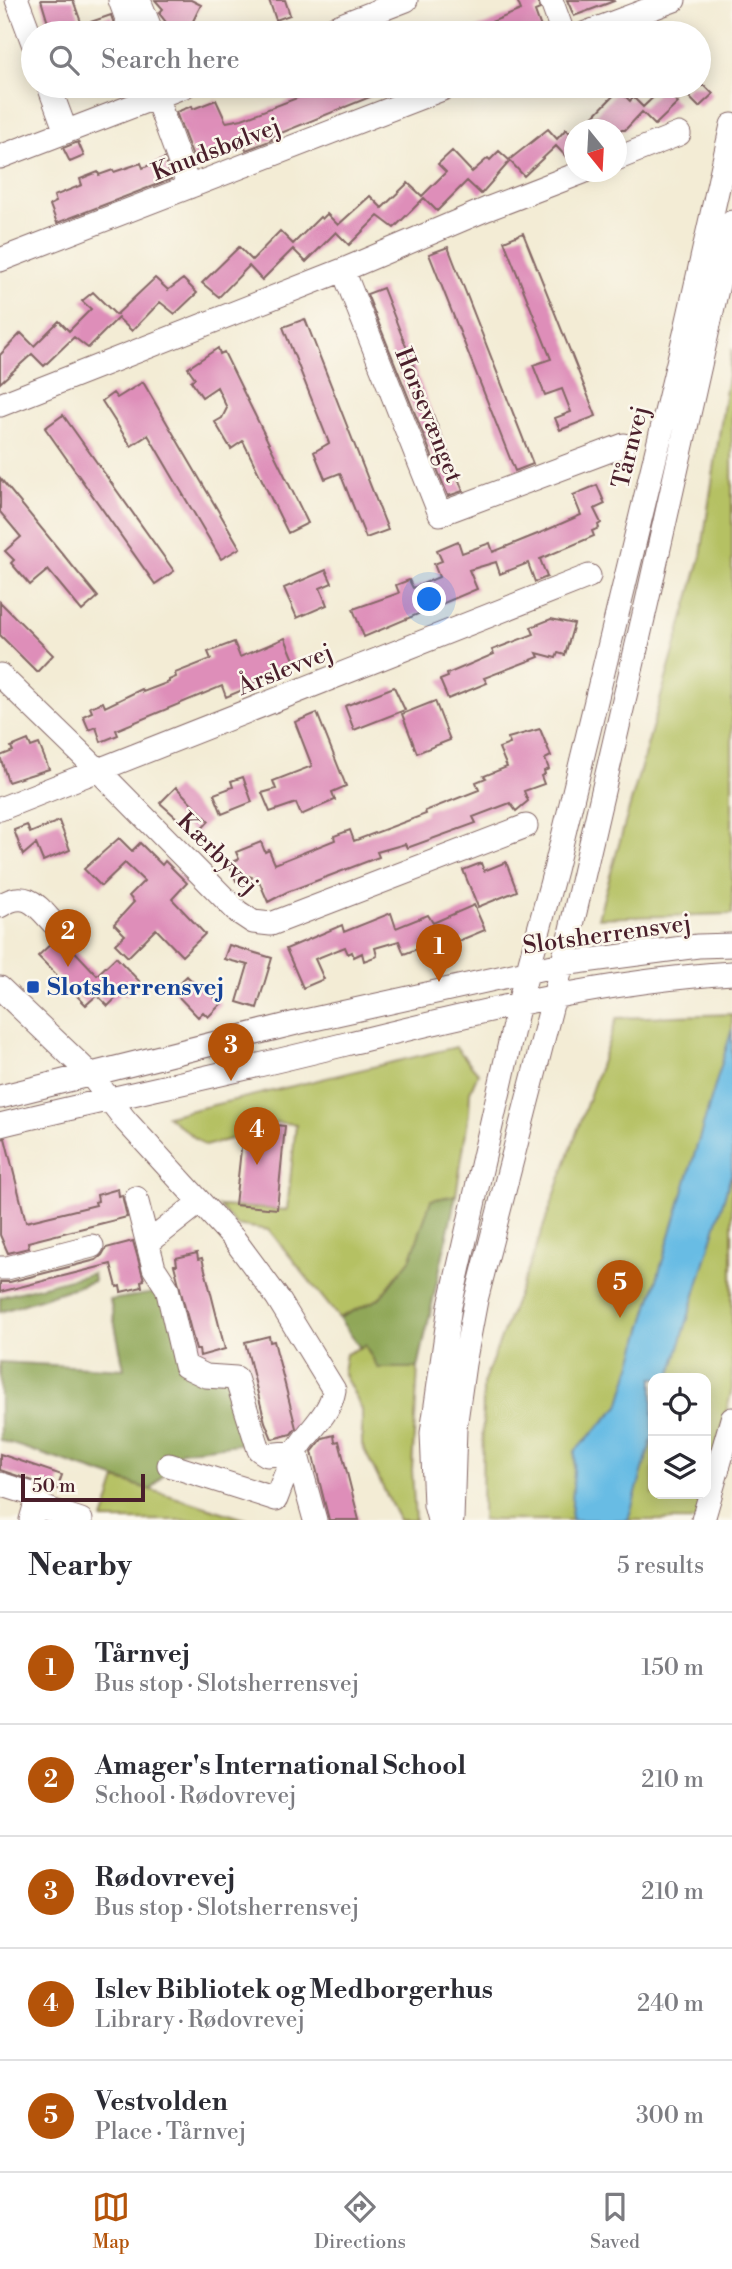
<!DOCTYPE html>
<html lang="en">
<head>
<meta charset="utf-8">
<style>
  body { margin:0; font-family:"Libre Bodoni",serif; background:#f2f2f3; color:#2b2b33 }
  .controls { position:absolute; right:21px; bottom:21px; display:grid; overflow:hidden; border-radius:14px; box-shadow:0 4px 18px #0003 }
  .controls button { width:63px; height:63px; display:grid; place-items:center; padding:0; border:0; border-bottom:2px solid #e1e1e2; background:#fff; color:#2b2b33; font:35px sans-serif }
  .compass { position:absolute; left:564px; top:119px; width:63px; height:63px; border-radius:50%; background:#fff; box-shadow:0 4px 18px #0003; rotate:162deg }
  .scale { position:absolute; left:21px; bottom:18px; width:124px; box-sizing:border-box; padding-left:7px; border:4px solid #4a1f2b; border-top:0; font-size:19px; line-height:24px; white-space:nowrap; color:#4a1f2b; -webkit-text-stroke:5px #fbf7ec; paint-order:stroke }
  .you { position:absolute; left:430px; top:600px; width:24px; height:24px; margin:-18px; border:5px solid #fff; border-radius:50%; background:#1a73e8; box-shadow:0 0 0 10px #1a73e833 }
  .badge { display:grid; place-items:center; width:46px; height:46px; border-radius:50%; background:#b45309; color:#fff; font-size:23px; font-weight:700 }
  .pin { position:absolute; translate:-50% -58px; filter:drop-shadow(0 2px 4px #0008) }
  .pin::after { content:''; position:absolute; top:37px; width:24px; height:21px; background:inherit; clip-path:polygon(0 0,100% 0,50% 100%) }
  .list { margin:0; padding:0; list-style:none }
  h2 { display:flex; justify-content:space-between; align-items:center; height:91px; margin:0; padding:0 28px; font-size:30px }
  h2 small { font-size:23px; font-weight:400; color:#7c7c81 }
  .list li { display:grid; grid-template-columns:46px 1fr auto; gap:21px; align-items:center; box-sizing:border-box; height:112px; padding:0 28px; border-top:2px solid #e1e1e2 }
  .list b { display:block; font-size:26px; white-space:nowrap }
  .list p { margin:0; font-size:23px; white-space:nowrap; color:#7c7c81 }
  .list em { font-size:23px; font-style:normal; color:#7c7c81 }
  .icon { flex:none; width:38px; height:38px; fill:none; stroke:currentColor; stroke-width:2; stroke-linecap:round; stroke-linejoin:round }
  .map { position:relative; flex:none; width:732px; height:1520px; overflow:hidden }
  .search { position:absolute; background:#fff; box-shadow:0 4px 18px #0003; left:21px; right:21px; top:21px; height:77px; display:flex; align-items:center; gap:18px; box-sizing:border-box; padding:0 24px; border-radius:38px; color:#7c7c81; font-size:26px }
  .sheet { height:651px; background:#fff }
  nav { display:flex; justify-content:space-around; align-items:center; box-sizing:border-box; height:98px; border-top:2px solid #e1e1e2; background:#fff; font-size:19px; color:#7c7c81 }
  nav a { display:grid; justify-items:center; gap:4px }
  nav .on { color:#b45309 }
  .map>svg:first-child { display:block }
</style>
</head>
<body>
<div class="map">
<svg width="732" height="1520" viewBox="0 0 732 1520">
  <rect width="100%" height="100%" fill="#fbf7ec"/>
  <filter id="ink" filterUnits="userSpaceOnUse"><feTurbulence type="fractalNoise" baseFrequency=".0143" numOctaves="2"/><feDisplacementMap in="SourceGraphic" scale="14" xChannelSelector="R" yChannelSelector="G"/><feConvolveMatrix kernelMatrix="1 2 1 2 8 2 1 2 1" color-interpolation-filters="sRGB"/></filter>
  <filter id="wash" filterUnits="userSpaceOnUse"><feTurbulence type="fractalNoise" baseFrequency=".00686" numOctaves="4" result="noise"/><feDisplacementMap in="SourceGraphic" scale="28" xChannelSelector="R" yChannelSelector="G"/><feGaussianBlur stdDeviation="1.57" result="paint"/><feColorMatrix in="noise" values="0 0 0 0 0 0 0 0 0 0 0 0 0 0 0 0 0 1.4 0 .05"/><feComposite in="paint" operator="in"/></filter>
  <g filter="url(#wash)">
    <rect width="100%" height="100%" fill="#f3ecd5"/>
    <path fill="#b5c163" stroke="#807047" stroke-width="2" d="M732,349V914L598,918L701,556Z
      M732,1014V1389L706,1491V1378H653V1494H705L698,1520H482L483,1384L532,1259L617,1018Z
      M456,1047L478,1073L470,1092L469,1113L456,1195L431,1200L412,1258L379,1299L339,1318L269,1230L236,1225L219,1206L287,1210L296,1124L245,1120L238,1137L205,1146L167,1116Z
      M365,1345L378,1368H418L412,1470L415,1520H399L362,1445V1410L343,1372L346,1354Z
      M116,1479L248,1520H103Z"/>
    <path fill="#90a759" stroke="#6d6342" stroke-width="2" d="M456,1195L418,1368H378L365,1345L360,1348L339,1318L379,1299L411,1258L431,1200Z
      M93,1273L94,1281L0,1312V1297Z
      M160,1292L182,1351L237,1364L247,1443L181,1451L151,1490L0,1440V1362L124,1369L110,1300Z"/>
    <path fill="#67bce4" stroke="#586e88" stroke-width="2" d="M732,1029V1172L670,1378H653V1436L628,1520H571L575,1451L619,1406Z"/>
    <g id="blocks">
      <path fill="#de8eb9" d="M41,0H73L82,25L111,15L117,33H51Z
        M155,0H191L201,5L191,25L199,33H166L165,28L168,25L159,13L163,9Z
        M269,0H285L290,15L276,20Z
        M517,0H537L540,9L535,11L543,33H464L521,10Z
        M567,0H613L614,1L574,16Z
        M328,86H366L370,97L271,137L272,140L246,150L245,147L238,150L237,148L196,165L176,112L192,106L193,109L216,100L226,122L242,119Z
        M690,86H705L713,94L699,107L684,92Z
        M663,88L678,103L655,125L642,112L625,130H580L619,90L630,101L633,97L643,107Z
        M548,129L557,139L566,129L575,138V160L571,162L556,146L524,176L510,161L481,194L467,181L437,211L424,198L394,228L378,216L349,245L336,232L306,262L293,249L262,280L249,266L219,297L202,283L239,247L252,260L280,231L293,244L320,217L322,219L327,214L338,225L370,196L382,208L408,183L422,196L446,172L438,164L452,151L472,172L488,158L490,160L499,151L509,160Z
        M78,142L84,156L70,162L63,148Z
        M164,159L171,179L57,223L50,205L56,202L54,196L82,185L80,179L98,172L99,175L113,170L114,172L141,163L143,168Z
        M523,233L596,416L560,430L555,418L571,412L562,389L545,395L533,365L551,359L504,241Z
        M448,247L533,464L515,471L429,254Z
        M155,278L168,290L183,279L197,293L175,314L160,302L132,331L118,318L88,348L74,337L44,366L32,354L0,383V355L21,333L34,346L59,321L69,331L91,309L82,301L93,292L116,315Z
        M383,288L463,491L448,496L367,294Z
        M305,319L388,530L366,538L340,473L325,479L314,452L329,443L283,327Z
        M218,348L220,354L224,352L308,523L288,533L243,441L231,449L215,422L222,418L227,408L217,387L202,397L191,381L195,378L188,368Z
        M143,382L240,548L221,559L148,435L131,446L102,401L113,393L117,398Z
        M63,415L174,571L155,584L45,428Z
        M0,478L98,597L82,611L48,570L30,585L11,563L14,560L5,551L21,537L0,512Z
        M597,485L605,504L594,509L601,523L598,525L599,528L592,531L594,536L540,559L547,577L535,582L528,563L500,574L496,562L469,570L477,589L364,637L353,609L399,593L396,585L409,580L413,588L439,577L434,564L442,561L437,550L458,541L462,553L490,543L493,552L540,533L581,515L573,495Z
        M326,570L332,583L320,588L327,605L297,618L284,588Z
        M0,602L53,655L37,672L0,635Z
        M551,619L574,624L565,655L558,653L556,658L537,653L539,657L484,678L487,683L448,699L440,680L448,677L447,674L494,654L492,650L534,634L531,627Z
        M285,638L295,662L268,673L269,677L250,683L252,686L226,697L222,686L116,730L118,735L101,742L96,727L89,730L83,716L92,712L90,707L103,702L105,707L142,689L143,692L169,682V680L176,677L175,673L211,659L208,652L234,642L240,657Z
        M394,687L405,710L354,730L345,706Z
        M435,701L450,740L417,753L402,714Z
        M317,713L346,786L332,792L335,800L301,815L296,803L270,812L262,793L276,789L273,781L312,766L295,722Z
        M540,729L551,756L545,759L549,769L544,771L545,774L541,776L544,784L524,791L528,801L516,811L510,803L473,817L476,823L407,848L405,844L377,852L379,857L287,892L268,902L259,881L255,884L249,885L252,877L249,876L236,881L229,863L239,859L236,852L261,842L265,852L269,850L275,864L335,840L334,836L350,830L354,841L426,814L425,811L479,790L476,782L486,778L484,776L507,767L499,748L510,744L508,738Z
        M28,740L31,747L39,744L49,769L8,782L0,756L13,751L11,747Z
        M243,777L252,802L222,814L214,794L233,787L231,781Z
        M176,787L209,821L196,835L160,803Z
        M59,821L70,850L43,861L36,844L23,855L14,830L27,825L30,833Z
        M119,838L132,851L140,843L162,865L165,861L187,883L172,899L205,934L182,956L156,929L128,957L115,944L125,935L114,924L134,902L129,896L144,881L125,863L101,886L84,869Z
        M506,862L517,891L478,907L463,870L481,863L484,871Z
        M474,905L485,930L456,942L454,939L431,948L430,944L404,954L399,941L375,948L377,956L364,961L362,953L354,957L352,952L348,954L345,947L315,959L324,979L303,988L286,949L342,925L344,932L391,913L396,928L428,915L433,923Z
        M64,940L97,975L116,957L140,982L126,996L122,992L108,1006L97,995L86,1005L38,956L54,941Z
        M229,945L272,958L257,1008L237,1002L248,965L224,959Z
        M187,976L198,987L201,984L221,1004L208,1017L203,1012L198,1017L172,990Z
        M244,1122L285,1126L277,1209L235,1205Z
        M5,1138L26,1222L96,1205L95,1202L98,1201L97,1195L118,1189L119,1196L122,1195L127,1217L28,1242L29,1248L8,1253L0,1235V1139Z
        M133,1241L144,1280L141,1281L142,1287L121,1292L120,1286L117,1287L111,1264L0,1292V1282H10L96,1260L102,1255L106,1248Z
        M197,1253L198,1259L202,1258L225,1349L200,1356L199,1350H196L174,1265H177L176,1258Z
        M269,1336L270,1342L274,1341L296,1428L291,1434L272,1439L265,1422L245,1342Z
        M334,1435L335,1442L339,1441L359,1520H329L312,1452L323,1438Z
        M0,1454L62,1475L57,1489L0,1470Z"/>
    </g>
  </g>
  <g filter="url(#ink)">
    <use href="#blocks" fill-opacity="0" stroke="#856766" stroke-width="2"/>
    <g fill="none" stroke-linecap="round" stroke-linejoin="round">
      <g stroke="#856766" stroke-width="25">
        <path id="minor" d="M17,0L33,43
          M120,0L132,33
          M139,0L152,33
          M551,0L563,33
          M321,33L406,0
          M586,33L674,0
          M49,86L66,132
          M152,86L189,187
          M0,157L185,86
          M616,159L679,134
          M0,260L450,86
          M343,270L440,514L624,445
          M0,405L343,270L487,209L583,172
          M0,675L99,771L238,912L253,922L271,924L526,826
          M0,809L589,576
          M0,906C29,887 39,909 58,928
          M0,988L90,1074L126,1121L234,1239L277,1297L334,1390C330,1415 308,1430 296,1452C288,1467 282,1483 276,1499L169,1465
          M0,1097L296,1023L562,964L698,946L732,945
          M0,1125C115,1097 231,1073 346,1044C474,1013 601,981 732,973
          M136,1198L154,1268L167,1288L185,1366L206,1376L236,1378L259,1450L267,1455L296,1452L315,1520
          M148,1243L200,1202
          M0,1268H7L92,1246
          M0,1484L38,1496L31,1520
          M36,1505L81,1520
          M439,1520L435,1505L432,1433L450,1306L519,1003L555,870L596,701L685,334L732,125
          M452,1520L455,1428L464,1364L476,1300L569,938L648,597L732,222
          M703,1520L732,1419"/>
      </g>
      <use href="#minor" stroke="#fff" stroke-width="23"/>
    </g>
  </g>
  <rect fill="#1a4fb4" stroke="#fbf7ec" stroke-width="2.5" x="26" y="980" width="14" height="14" rx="3.5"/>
  <g text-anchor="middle" stroke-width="5" stroke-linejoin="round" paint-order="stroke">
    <g font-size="24" fill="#4a1f2b" stroke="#fbf7ec">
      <text transform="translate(216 149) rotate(-21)" y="8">Knudsbølvej</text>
      <text transform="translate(429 415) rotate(68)" y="8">Horsevænget</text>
      <text transform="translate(630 447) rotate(-76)" y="8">Tårnvej</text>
      <text transform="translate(285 669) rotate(-22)" y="8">Årslevvej</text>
      <text transform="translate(218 853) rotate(45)" y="8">Kærbyvej</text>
      <text transform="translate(607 934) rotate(-8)" y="8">Slotsherrensvej</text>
    </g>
    <g font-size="24" font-weight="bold" fill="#164399" stroke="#fbf7ec" text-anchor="start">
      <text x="47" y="995">Slotsherrensvej</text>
    </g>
  </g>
</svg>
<div class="controls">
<button><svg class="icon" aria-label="locate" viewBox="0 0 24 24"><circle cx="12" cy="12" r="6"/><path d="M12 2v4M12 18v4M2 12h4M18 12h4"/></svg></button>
<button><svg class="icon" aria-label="layers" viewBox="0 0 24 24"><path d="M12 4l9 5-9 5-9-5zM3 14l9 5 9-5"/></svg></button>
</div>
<svg class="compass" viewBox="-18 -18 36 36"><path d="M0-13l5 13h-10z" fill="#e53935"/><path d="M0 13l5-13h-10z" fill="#7c7c81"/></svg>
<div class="scale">50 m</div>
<div class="you"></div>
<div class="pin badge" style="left:439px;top:982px">1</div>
<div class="pin badge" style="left:68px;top:967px">2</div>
<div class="pin badge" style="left:231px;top:1081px">3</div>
<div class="pin badge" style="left:257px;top:1165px">4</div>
<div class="pin badge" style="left:620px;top:1318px">5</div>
<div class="search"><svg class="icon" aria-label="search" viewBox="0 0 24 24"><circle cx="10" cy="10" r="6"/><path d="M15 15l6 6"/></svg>Search here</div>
</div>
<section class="sheet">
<h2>Nearby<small>5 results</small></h2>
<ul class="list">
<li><span class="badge">1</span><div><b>Tårnvej</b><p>Bus stop · Slotsherrensvej</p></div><em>150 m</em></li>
<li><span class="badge">2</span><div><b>Amager's International School</b><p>School · Rødovrevej</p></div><em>210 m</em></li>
<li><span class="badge">3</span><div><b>Rødovrevej</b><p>Bus stop · Slotsherrensvej</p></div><em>210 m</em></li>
<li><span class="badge">4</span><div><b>Islev Bibliotek og Medborgerhus</b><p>Library · Rødovrevej</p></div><em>240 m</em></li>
<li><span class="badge">5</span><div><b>Vestvolden</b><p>Place · Tårnvej</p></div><em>300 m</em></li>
</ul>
</section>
<nav>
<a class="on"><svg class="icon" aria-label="map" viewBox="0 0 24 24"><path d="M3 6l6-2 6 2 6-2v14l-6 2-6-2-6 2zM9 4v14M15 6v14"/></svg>Map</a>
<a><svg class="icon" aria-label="directions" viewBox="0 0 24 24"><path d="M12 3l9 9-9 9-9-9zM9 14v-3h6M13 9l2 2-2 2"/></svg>Directions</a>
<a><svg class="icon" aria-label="saved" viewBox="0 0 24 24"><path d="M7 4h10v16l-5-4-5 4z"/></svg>Saved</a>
</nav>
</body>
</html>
